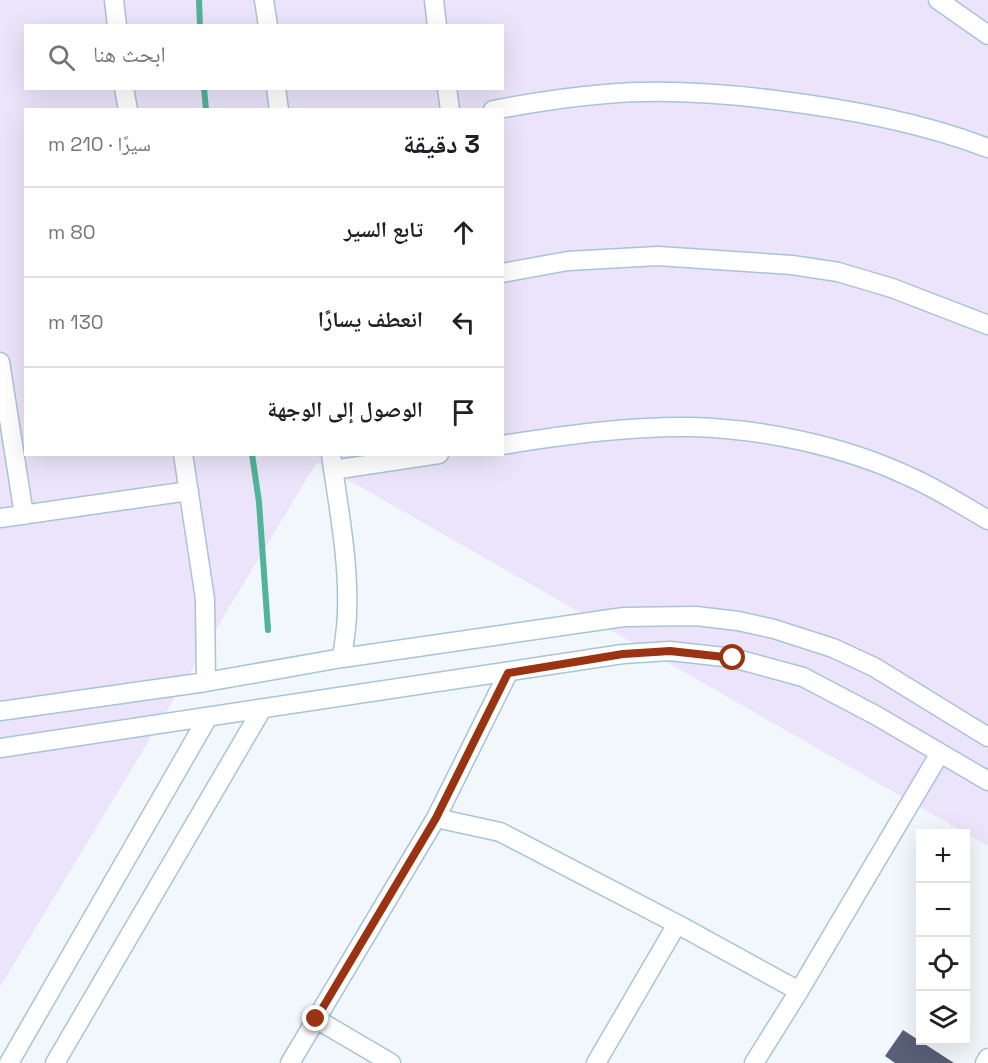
<!DOCTYPE html>
<html lang="ar">
<head>
<meta charset="utf-8">
<style>
  body { margin:0; font-family:"Space Grotesk","Noto Naskh Arabic",sans-serif; background:#f6f6f6; color:#202124; direction:rtl }
  .controls { position:absolute; right:18px; bottom:18px; display:grid; overflow:hidden; border-radius:0px; box-shadow:0 6px 24px #0002 }
  .controls button { width:54px; height:54px; display:grid; place-items:center; padding:0; border:0; border-bottom:2px solid #e0e0e0; background:#fff; color:#202124; font:30px sans-serif }
  .stop { position:absolute; width:18px; height:18px; margin:-14px; border:4px solid #9a3312; border-radius:50%; background:#fff }
  .stop.end { background:#9a3312; border-color:#fff; box-shadow:0 2px 6px #0008 }
  .list { margin:0; padding:0; list-style:none }
  h2 { display:flex; justify-content:space-between; align-items:center; height:78px; margin:0; padding:0 24px; font-size:26px }
  h2 small { font-size:20px; font-weight:400; color:#757577 }
  .list li { display:grid; grid-template-columns:39px 1fr auto; gap:18px; align-items:center; box-sizing:border-box; height:90px; padding:0 24px; border-top:2px solid #e0e0e0 }
  .list b { display:block; font-size:22px; white-space:nowrap }
  .list em { font-size:20px; font-style:normal; color:#757577 }
  .icon { flex:none; width:33px; height:33px; fill:none; stroke:currentColor; stroke-width:2; stroke-linecap:round; stroke-linejoin:round }
  .map { position:relative; flex:none; width:988px; height:1063px; overflow:hidden; direction:ltr }
  .search { position:absolute; background:#fff; box-shadow:0 6px 24px #0002; left:24px; top:24px; width:480px; height:66px; display:flex; align-items:center; gap:15px; box-sizing:border-box; padding:0 21px; border-radius:0px; color:#757577; font-size:22px }
  .panel { position:absolute; background:#fff; box-shadow:0 6px 24px #0002; left:24px; top:108px; width:480px; height:348px; border-radius:0px; direction:rtl }
  .map>svg:first-child { display:block }
</style>
</head>
<body>
<div class="map">
<svg width="988" height="1063" viewBox="0 0 988 1063">
  <rect width="100%" height="100%" fill="#f2f7fb"/>
  <path fill="#ebe4fa" fill-rule="evenodd" d="M0,0H988V846L317,462L0,987ZM26,26H502V88H26ZM26,110H502V454H26Z"/>
  <g fill="none" stroke-linecap="round" stroke-linejoin="round">
    <path stroke="#51b397" stroke-width="6" d="M199,0L200,26
      M204,88L206,110
      M252,454L259,502L268,630"/>
  </g>
  <path fill="#576077" d="M903,1030L954,1063H895L885,1056Z"/>
  <g fill="none" stroke-linecap="round" stroke-linejoin="round">
    <g stroke="#a8c4d6" stroke-width="21">
      <path id="street" d="M114,0L117,26
        M264,0L268,26
        M434,0L437,26
        M938,0L988,35
        M124,88L128,110
        M276,88L279,110
        M447,88L450,110
        M493,110C530,103 568,97 606,94C662,89 719,93 775,100C847,109 920,122 988,148
        M502,273L568,261L658,256L792,265L838,272L892,288L988,325
        M0,362L24,515
        M502,445C565,435 629,426 692,427C763,429 844,446 908,476C936,488 962,505 988,520
        M183,454L205,599L206,682
        M331,454C338,506 349,559 347,612C347,627 344,643 342,658
        M333,470L439,454
        M0,518L189,491
        M0,711L206,682L342,658L624,617L696,616L738,621L774,629L833,648L874,667L988,737
        M0,748L623,654L670,651L733,658L803,677L877,716L988,781
        M436,818L500,832L677,924L799,991L754,1063
        M799,991L940,753
        M316,1019L391,1063
        M9,1063L208,717
        M55,1063L262,709
        M290,1063L436,818L508,673
        M596,1063L677,924
        M985,1063L988,1058"/>
    </g>
    <use href="#street" stroke="#fff" stroke-width="18"/>
  </g>
  <g fill="none" stroke-linecap="round" stroke-linejoin="round">
    <path stroke="#9a3312" stroke-width="8" d="M316,1019L436,818L508,673L623,654L670,651L733,658"/>
  </g>
</svg>
<div class="controls">
<button>+</button>
<button>−</button>
<button><svg class="icon" aria-label="locate" viewBox="0 0 24 24"><circle cx="12" cy="12" r="6"/><path d="M12 2v4M12 18v4M2 12h4M18 12h4"/></svg></button>
<button><svg class="icon" aria-label="layers" viewBox="0 0 24 24"><path d="M12 4l9 5-9 5-9-5zM3 14l9 5 9-5"/></svg></button>
</div>
<div class="stop" style="left:733px;top:658px"></div>
<div class="stop end" style="left:316px;top:1019px"></div>
<div class="search"><svg class="icon" aria-label="search" viewBox="0 0 24 24"><circle cx="10" cy="10" r="6"/><path d="M15 15l6 6"/></svg>ابحث هنا</div>
<section class="panel">
<h2>3 دقيقة<small>سيرًا · 210 m</small></h2>
<ul class="list">
<li><svg class="icon" aria-label="ahead" viewBox="0 0 24 24"><path d="M12 20V5M6 11l6-6 6 6"/></svg><div><b>تابع السير</b></div><em>80 m</em></li>
<li><svg class="icon" aria-label="left" viewBox="0 0 24 24"><path d="M17 20v-9H6M10 6l-5 5 5 5"/></svg><div><b>انعطف يسارًا</b></div><em>130 m</em></li>
<li><svg class="icon" aria-label="arrive" viewBox="0 0 24 24"><path d="M6 21V4h12l-3 4 3 4H6"/></svg><div><b>الوصول إلى الوجهة</b></div></li>
</ul>
</section>
</div>
</body>
</html>
